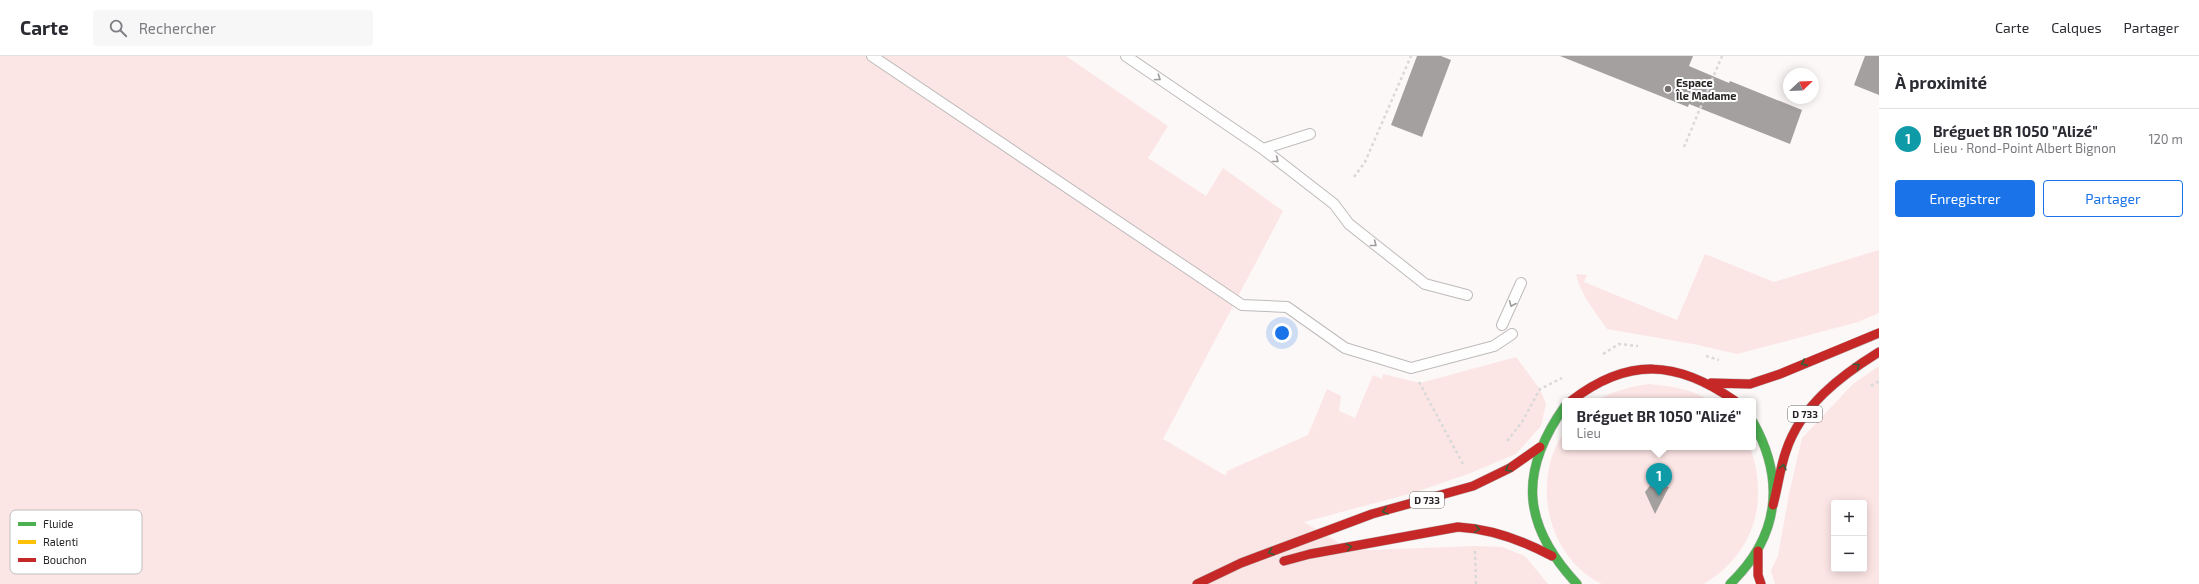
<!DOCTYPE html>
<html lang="fr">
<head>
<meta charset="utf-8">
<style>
  body { margin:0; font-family:"Exo 2",sans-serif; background:#f7f7f7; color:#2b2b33 }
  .controls { position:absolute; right:12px; bottom:12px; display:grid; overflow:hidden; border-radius:4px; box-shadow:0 2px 10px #0003 }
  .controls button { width:36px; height:36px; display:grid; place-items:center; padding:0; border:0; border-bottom:1px solid #e1e1e2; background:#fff; color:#2b2b33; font:20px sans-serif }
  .compass { position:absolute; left:1783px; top:12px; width:36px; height:36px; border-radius:50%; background:#fff; box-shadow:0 2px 10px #0003; rotate:67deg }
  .you { position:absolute; left:1282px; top:277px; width:14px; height:14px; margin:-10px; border:3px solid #fff; border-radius:50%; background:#1a73e8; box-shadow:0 0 0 6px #1a73e833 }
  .badge { display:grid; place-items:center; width:26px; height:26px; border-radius:50%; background:#1a73e8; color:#fff; font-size:13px; font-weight:700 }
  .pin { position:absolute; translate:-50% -33px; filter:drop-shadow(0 1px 2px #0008) }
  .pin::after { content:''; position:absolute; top:21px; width:14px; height:12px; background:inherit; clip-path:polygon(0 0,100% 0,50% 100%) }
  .popup { position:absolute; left:1562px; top:342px; width:194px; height:52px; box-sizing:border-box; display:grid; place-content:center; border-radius:4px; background:#fff; filter:drop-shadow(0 1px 3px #0005); font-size:13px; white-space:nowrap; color:#7c7c81 }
  .popup b { font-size:15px; color:#2b2b33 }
  .popup::after { content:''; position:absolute; left:50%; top:100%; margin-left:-8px; border:8px solid transparent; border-top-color:#fff }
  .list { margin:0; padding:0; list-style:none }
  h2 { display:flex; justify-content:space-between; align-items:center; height:52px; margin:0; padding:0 16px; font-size:17px }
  h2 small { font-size:13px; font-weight:400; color:#7c7c81 }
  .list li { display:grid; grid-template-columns:26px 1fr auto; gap:12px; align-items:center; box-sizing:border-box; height:60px; padding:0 16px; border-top:1px solid #e1e1e2 }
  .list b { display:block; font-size:15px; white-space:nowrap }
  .list p { margin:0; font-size:13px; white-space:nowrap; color:#7c7c81 }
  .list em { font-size:13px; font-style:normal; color:#7c7c81 }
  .actions { display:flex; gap:8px; padding:12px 16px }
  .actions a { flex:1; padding:9px 0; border:1px solid #1a73e8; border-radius:4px; text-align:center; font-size:14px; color:#1a73e8 }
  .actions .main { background:#1a73e8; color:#fff }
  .icon { flex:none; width:22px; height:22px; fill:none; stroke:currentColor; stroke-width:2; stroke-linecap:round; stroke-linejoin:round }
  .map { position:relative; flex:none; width:1879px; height:528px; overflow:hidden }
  header { display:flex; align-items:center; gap:24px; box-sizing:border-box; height:56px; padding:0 20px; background:#fff; border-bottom:1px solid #e1e1e2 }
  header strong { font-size:19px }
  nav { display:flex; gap:22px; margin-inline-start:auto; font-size:14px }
  .search { width:280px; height:36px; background:#f7f7f7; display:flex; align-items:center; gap:10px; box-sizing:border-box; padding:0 14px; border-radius:4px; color:#7c7c81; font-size:15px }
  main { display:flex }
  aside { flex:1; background:#fff }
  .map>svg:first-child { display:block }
</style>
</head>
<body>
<header>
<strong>Carte</strong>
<div class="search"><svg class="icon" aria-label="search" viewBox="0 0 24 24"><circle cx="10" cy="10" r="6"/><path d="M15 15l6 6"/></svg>Rechercher</div>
<nav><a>Carte</a><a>Calques</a><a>Partager</a></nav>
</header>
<main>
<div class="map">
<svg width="1879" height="528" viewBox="0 0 1879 528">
  <rect width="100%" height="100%" fill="#fdf8f8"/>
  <path fill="#fce5e5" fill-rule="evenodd" d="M0,0H1066L1168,70L1148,102L1206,140L1223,112L1283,155L1163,383L1226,420L1227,415L1308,379L1327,333L1341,340L1339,355L1355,362L1373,319L1382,323L1383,318L1420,327L1516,301L1540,333L1546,348L1541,370L1516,398L1468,418L1413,437L1304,466L1346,491L1369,494L1475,490L1502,491L1525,500L1548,528H0Z
    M1879,194V257L1858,266L1737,298L1693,288L1607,273C1596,257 1580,238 1576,218L1587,219L1584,226L1677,264L1705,198L1774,226Z
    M1879,310V528H1775L1771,514L1778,500L1789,438L1802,382L1853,328ZM1834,447H1864V513H1834Z
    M1648,328C1669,330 1691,332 1710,345H1596C1613,335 1629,331 1648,328Z
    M1565,375V391H1750C1769,445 1755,497 1704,528H1602C1547,502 1530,423 1565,375Z"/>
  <path fill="#a4a0a0" d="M1417,0H1441L1451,4L1422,81L1391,69Z
    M1560,0H1693L1689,10L1729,27L1730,25L1802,54L1790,88L1689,48L1688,51Z
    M1865,0H1879V39L1854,29Z
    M1652,427L1669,431L1655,458L1645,436Z"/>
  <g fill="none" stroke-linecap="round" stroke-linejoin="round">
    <g stroke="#bebaba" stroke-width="12">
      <path id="lane" d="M872,0L1242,249L1287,251L1345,292L1411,312L1494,290L1512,278
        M1126,0L1263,93L1334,148L1349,168L1425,228L1467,239
        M1263,93L1310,78
        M1502,269L1521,227"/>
    </g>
    <g stroke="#bebaba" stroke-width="10">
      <path id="fast" d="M1565,350C1518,416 1522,469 1577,528
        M1730,528C1779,481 1786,425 1753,366"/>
    </g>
    <g stroke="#bebaba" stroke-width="10">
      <path id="jam" d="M1711,327L1750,328L1780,318L1879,277
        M1571,345C1628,301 1677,304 1735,345
        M1773,449C1778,431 1780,412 1786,395C1801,350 1840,320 1879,296
        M1758,495V519L1761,528
        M1284,505L1310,498L1458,471C1492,473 1522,484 1552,500
        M1197,528L1241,507L1372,458L1473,430L1510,412L1540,391"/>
    </g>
    <path stroke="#d9d9d9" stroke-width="2.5" stroke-dasharray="3 3" stroke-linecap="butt" d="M1684,91L1722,0
      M1354,121L1365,106L1411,0
      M1603,298L1619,288L1638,290
      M1706,300L1719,304
      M1419,326L1464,410
      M1871,330L1879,325
      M1507,385L1522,366L1540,333L1562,322
      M1475,495L1476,528"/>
    <use href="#lane" stroke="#fffefe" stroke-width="10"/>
    <use href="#fast" stroke="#4caf50" stroke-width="9"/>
    <use href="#jam" stroke="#c62828" stroke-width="9"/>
  </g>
  <defs><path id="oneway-chevron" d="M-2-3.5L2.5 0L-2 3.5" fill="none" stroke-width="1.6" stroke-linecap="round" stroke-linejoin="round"/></defs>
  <g stroke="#9f9c9c">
    <use href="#oneway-chevron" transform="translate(1158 22) rotate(34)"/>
    <use href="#oneway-chevron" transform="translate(1276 104) rotate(38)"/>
    <use href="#oneway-chevron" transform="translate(1374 188) rotate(38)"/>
    <use href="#oneway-chevron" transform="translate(1512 248) rotate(113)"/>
  </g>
  <g stroke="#375c36">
    <use href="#oneway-chevron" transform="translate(1804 307) rotate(156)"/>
    <use href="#oneway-chevron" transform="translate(1857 310) rotate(-34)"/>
    <use href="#oneway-chevron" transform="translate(1783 411) rotate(-76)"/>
    <use href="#oneway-chevron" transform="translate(1508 413) rotate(150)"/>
    <use href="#oneway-chevron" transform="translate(1385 455) rotate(165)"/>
    <use href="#oneway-chevron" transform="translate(1477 473) rotate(9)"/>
    <use href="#oneway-chevron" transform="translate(1349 491) rotate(-11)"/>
    <use href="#oneway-chevron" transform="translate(1271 496) rotate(160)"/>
  </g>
  <circle fill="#736f6f" stroke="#fff" stroke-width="1.5" cx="1668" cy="33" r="4"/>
  <g text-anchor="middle" stroke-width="4" stroke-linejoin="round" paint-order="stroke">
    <g fill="#fff" stroke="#696666" stroke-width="1">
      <rect x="1788" y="350" width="34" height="16" rx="3"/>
      <rect x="1410" y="436" width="34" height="16" rx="3"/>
    </g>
    <g font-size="10" font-weight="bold" fill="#292525">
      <text x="1805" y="362">D 733</text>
      <text x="1427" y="448">D 733</text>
    </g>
    <g font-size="11" font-weight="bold" fill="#292525" stroke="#fff" text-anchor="start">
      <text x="1676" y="31">Espace<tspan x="1676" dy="13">Île Madame</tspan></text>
    </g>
  </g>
  <rect x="10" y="454" width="132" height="64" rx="6" fill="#fff" stroke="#bfbebe" stroke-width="1"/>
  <rect x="18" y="466" width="18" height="4" fill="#4caf50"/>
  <rect x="18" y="484" width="18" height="4" fill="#ffc107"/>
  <rect x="18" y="502" width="18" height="4" fill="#c62828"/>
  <g font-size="11" fill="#292525">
    <text x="43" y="472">Fluide</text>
    <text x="43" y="490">Ralenti</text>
    <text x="43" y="508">Bouchon</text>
  </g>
</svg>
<div class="controls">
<button>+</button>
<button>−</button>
</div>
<svg class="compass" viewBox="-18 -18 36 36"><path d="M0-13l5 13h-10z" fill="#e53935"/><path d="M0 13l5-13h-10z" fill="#7c7c81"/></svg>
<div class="you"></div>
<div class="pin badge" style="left:1659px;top:440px;background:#0f9aa8">1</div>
<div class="popup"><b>Bréguet BR 1050 &quot;Alizé&quot;</b>Lieu</div>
</div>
<aside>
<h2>À proximité<small></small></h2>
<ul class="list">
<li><span class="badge" style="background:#0f9aa8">1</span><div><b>Bréguet BR 1050 &quot;Alizé&quot;</b><p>Lieu · Rond-Point Albert Bignon</p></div><em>120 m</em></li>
</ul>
<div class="actions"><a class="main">Enregistrer</a><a>Partager</a></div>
</aside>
</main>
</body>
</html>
